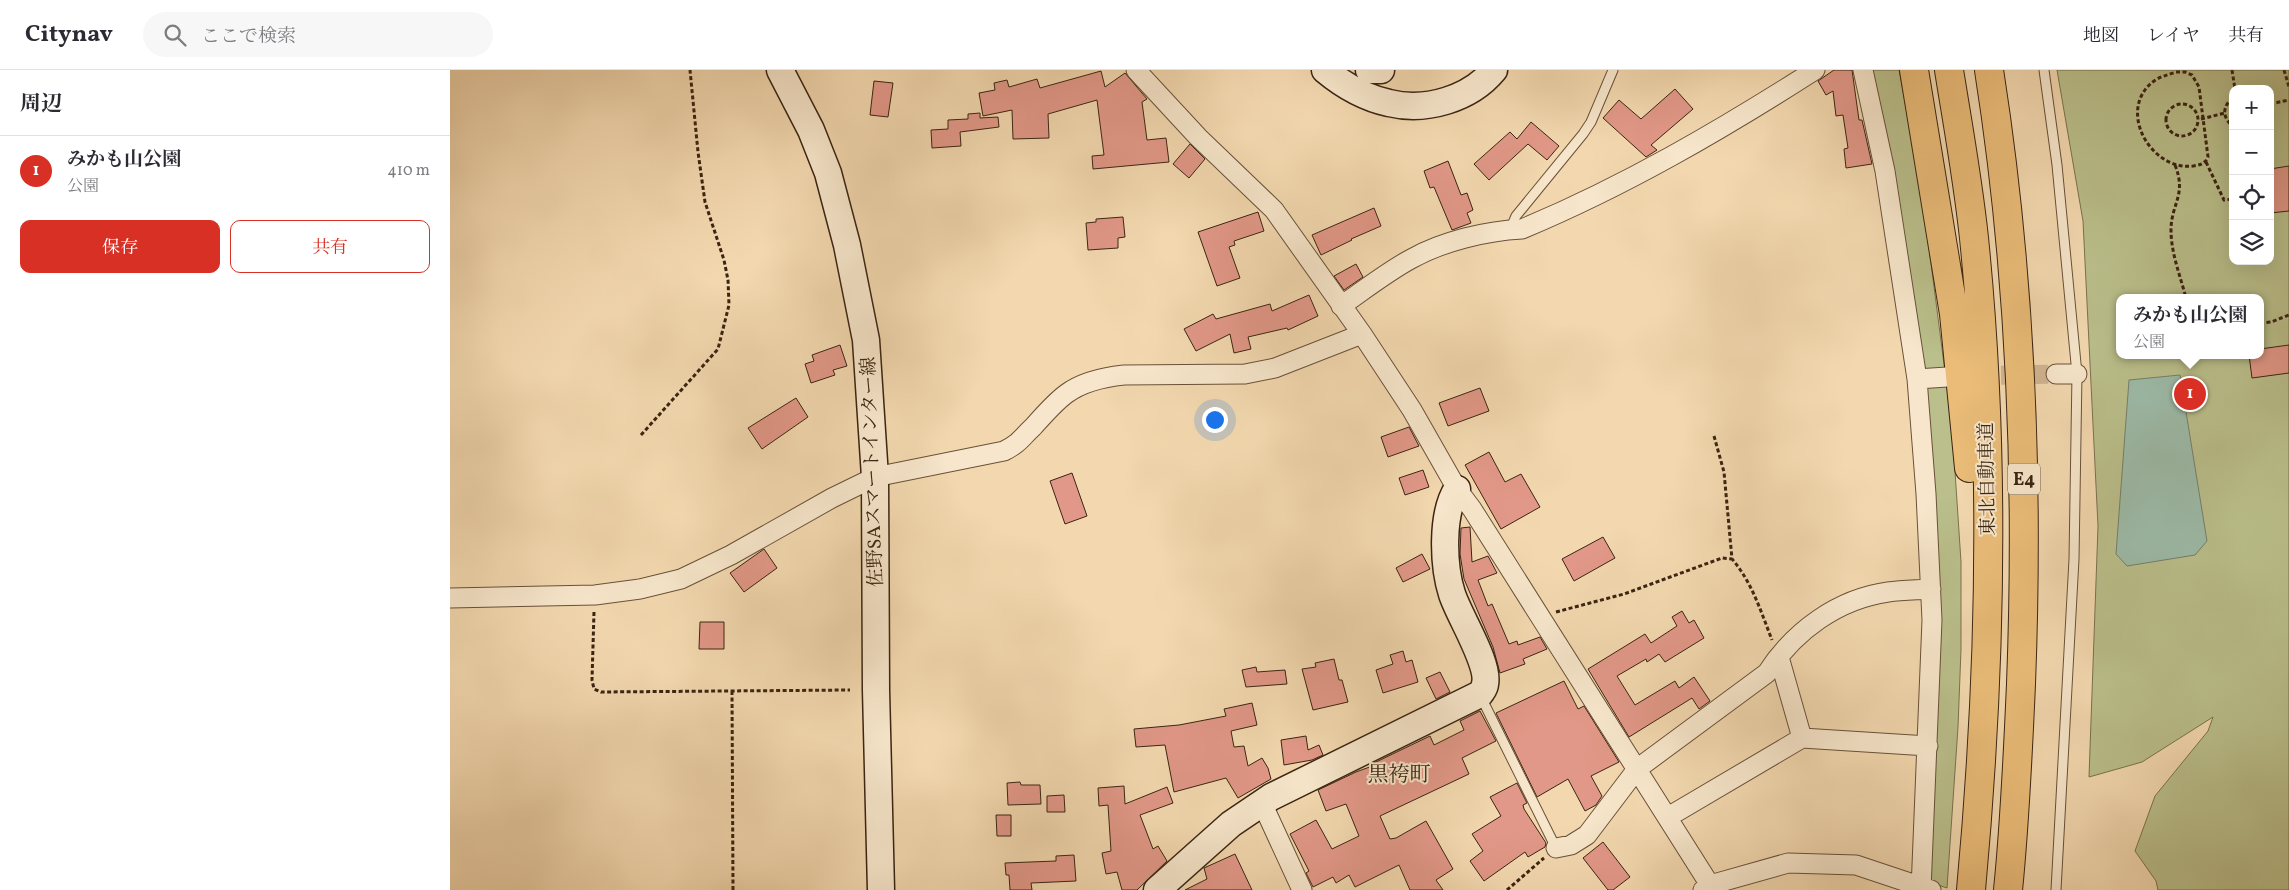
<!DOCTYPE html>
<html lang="ja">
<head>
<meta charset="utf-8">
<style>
  body { margin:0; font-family:Vollkorn,"Noto Serif JP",serif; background:#f7f7f7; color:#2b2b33 }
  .controls { position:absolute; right:15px; top:15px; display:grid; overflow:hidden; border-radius:10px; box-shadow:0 5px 20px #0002 }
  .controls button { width:45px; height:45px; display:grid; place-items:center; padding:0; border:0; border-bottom:1px solid #e1e1e2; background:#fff; color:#2b2b33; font:25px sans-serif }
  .you { position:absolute; left:764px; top:349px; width:18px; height:18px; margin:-12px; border:4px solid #fff; border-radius:50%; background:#1a73e8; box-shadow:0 0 0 8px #1a73e833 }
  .badge { display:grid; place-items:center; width:32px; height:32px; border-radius:50%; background:#d93025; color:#fff; font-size:16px; font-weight:700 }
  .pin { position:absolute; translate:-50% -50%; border:2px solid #fff; box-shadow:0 1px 5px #0006 }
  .popup { position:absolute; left:1666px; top:224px; width:148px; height:65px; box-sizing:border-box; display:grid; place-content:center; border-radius:10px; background:#fff; filter:drop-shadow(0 1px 4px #0005); font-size:16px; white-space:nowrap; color:#7c7c81 }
  .popup b { font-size:19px; color:#2b2b33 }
  .popup::after { content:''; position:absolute; left:50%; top:100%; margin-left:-10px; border:10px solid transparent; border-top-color:#fff }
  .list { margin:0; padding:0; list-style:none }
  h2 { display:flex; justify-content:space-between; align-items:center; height:65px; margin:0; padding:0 20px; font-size:21px }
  h2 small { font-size:16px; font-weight:400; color:#7c7c81 }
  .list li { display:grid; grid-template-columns:32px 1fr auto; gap:15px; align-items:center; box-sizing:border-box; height:70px; padding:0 20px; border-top:1px solid #e1e1e2 }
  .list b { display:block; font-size:19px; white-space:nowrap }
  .list p { margin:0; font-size:16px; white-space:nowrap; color:#7c7c81 }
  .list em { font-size:16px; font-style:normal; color:#7c7c81 }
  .actions { display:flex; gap:10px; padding:15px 20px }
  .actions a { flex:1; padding:11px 0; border:1px solid #d93025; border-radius:10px; text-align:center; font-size:18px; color:#d93025 }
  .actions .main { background:#d93025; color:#fff }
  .icon { flex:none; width:28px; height:28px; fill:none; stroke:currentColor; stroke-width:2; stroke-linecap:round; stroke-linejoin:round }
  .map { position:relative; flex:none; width:1839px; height:820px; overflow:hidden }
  header { display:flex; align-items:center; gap:30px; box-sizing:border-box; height:70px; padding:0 25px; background:#fff; border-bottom:1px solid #e1e1e2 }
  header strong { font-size:24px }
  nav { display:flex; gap:28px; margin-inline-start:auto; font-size:18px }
  .search { width:350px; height:45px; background:#f7f7f7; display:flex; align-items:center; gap:12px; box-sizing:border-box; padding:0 18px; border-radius:28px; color:#7c7c81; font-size:19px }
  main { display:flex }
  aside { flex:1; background:#fff }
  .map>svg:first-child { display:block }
</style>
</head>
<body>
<header>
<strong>Citynav</strong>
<div class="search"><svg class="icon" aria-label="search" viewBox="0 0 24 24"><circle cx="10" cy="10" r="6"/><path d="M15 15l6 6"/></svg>ここで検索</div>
<nav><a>地図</a><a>レイヤ</a><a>共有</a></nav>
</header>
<main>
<aside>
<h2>周辺<small></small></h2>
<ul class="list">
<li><span class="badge">1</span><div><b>みかも山公園</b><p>公園</p></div><em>410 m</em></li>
</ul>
<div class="actions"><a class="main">保存</a><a>共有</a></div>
</aside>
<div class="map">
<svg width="1839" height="820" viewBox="0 0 1839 820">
  <rect width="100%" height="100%" fill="#f3d8af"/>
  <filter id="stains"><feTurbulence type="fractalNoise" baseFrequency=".004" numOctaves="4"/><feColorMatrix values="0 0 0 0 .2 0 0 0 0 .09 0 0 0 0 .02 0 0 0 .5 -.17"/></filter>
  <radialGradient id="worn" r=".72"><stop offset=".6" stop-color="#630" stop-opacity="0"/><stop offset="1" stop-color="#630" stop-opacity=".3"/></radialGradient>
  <path fill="#babf8b" stroke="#7a724e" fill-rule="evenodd" d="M1417,0H1449L1471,116L1502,356L1511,492V579L1508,657L1497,818L1482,813L1474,802L1476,354Z
    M1607,0H1839V820H1708L1706,811L1685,781L1705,726L1758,661L1763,647L1692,692L1639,707L1648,456L1633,151ZM1783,19H1820V191H1783ZM1670,228H1810V285H1670Z"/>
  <path fill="#9cbaa7" stroke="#757e6b" d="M1730,305L1757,471L1745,485L1677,496L1666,484L1679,310Z"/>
  <path fill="#e29888" stroke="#3a2412" d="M1384,0H1402L1409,50H1412L1422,94L1396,98L1394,79L1398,78L1393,45L1386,46L1383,21L1376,25L1368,11Z
    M651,1L655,17L675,3L697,29L692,32L697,70L716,68L719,92L643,99L642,86L654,85L647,30L598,44L599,68L563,69L562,40L533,46L529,23L545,20L544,13L557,10L559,17L587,9L590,18Z
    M424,11L443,13L438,47L420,45Z
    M1225,19L1243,39L1201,75L1207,80L1196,87L1153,48L1169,30L1191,49Z
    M530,43V48L548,47L549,57L510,62L511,76L482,78L481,60L498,59V50L518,49V44Z
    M1081,52L1109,76L1097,90L1078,74L1039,110L1024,94L1060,62L1067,69Z
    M740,74L755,89L739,108L723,94Z
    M998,91L1011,125L1017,123L1023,140L1017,143L1021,153L1002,160L984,117L980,118L974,101Z
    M1839,96V141L1820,143V99Z
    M924,138L931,156L901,169L902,170L871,185L862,165Z
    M808,142L814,161L784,171L785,175L779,177L790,208L767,216L748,162Z
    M673,147L675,167L668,168V178L638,180L636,153L646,152V149Z
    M906,194L913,207L894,220L884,206Z
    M859,225L868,246L838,260L837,258L798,267L801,279L784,283L780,264L746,281L734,259L763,244L766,249L820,234L822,241Z
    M390,275L397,296L383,300L385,305L361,313L355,294L364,291L362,285Z
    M1839,275V303L1802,308L1799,285H1810V279Z
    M1030,318L1039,341L998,356L989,333Z
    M346,328L358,347L312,379L298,358Z
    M959,357L969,376L938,387L931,367Z
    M1039,382L1055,412L1071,404L1090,437L1051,459L1015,395Z
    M973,400L979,417L955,425L949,408Z
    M622,403L637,446L615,454L600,411Z
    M1020,457L1022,492L1038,486L1047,503L1028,510L1038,536L1042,534L1059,574L1067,571L1068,575L1090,567L1097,579L1073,589L1075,594L1050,603L1043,577L1014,509L1010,484L1011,458Z
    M1153,467L1165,488L1124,511L1112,489Z
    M314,479L327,498L294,522L280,503Z
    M972,484L980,499L953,512L946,498Z
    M1232,541L1239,553L1244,550L1254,568L1215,592L1209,584L1197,592L1196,589L1167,606L1185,635L1225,611L1229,618L1244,607L1260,631L1249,639L1242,628L1179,667L1138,599L1195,564L1201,573L1227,556L1222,547Z
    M250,552H274V579H249Z
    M953,581L956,592L962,590L968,612L933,623L926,600L943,594L940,585Z
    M884,589L889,610H892L898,632L863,640L852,599L866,597L865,593Z
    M806,597L807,602L835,600L837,614L796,617L792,600Z
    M990,602L1000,622L986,629L976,608Z
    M1114,611L1128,639L1134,636L1169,692L1141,706L1152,726L1146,735L1135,741L1118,709L1087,727L1046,643Z
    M802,633L807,655L781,661L784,677L794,676L798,696L812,688L818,698L821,709L788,728L776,708L724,722L715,675L686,677L684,659L729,655L776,646L774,639Z
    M1030,641L1046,671L1012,688L1019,704L930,746L940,769L946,768L976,751L1003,799L986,810L993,820H960L949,795L905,817L899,805L886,813L883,807L863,817L856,803L859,801L840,764L866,750L882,779L909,766L896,734L876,741L868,720L906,702L925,695L924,693L980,666L984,675L1014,660L1010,651Z
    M856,666L858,680L869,675L873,685L862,690L834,695L831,670Z
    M570,712L571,715H590L591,734L558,735L557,713Z
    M1067,713L1077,733L1073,735L1074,739L1096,773L1095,777L1078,787L1075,782L1034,811L1020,791L1033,781L1022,764L1051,746L1040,727Z
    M674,716L675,734L717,717L723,733L690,745L703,779L708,776L717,791L687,820H672L667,802L656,804L652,783L661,781L658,735L649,736L648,718Z
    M614,725L615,742H597V726Z
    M546,745H561V766H547Z
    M1153,772L1180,807L1163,820H1158L1133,788Z
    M785,784L802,820H735L757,809L754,798Z
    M624,785L626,811L581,813L582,820H560L559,805H556L555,793L606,791V786Z"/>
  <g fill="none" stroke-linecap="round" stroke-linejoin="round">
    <path stroke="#ceb490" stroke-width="19" stroke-dasharray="19 9" stroke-linecap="butt" d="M1523,306L1606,304"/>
    <g stroke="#685139" stroke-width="11">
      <path id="lane" d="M1594,0L1607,95L1627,304L1624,489L1606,820
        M1060,160L1066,146L1133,64L1141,52L1163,0
        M1031,627L1106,778"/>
    </g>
    <g stroke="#685139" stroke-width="21">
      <path id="street" d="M686,0L748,67L824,140L912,264L962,340L1007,419L1022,439L1260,815
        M1413,0L1435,101L1467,309L1476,424L1482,550L1471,820
        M891,236C914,220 937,202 961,189C993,171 1036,161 1072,159C1175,116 1271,60 1365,0
        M1606,304H1627
        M1467,309L1497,307
        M0,528L145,525L190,519L231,509L281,485L382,428L425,407L554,381C570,373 571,368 583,357C593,346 604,333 616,324C632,312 655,307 674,305L795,304L825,298L912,264
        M1329,587L1352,668
        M812,733L852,820
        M1218,747L1352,668L1478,676
        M1106,778L1121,775L1137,765L1187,699L1317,603C1344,561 1388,529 1438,522C1452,520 1467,520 1481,519
        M1253,820L1260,815L1338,793L1406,795L1481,820"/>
    </g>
    <g stroke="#3a2412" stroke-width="29">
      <path id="secondary" d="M330,0L361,60L378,103L397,175L416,270L425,407L426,620L431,820
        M875,0C893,15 916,28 939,33C976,42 1020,29 1044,0
        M919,0H931
        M707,820L781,754L821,727L1030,624C1032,621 1035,618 1035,614C1040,594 1009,546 1002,524C993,496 991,444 1007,419"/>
    </g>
    <g stroke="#3a2412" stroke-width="30">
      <path id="highway" d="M1464,0L1504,244L1519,398
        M1499,0C1508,56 1518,111 1524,168C1546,384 1541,604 1521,820
        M1539,0C1571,204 1579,407 1571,614C1568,683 1565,752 1558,820"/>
    </g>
    <path stroke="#3a2412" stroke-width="3" stroke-dasharray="4 2.5" stroke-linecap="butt" d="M1782,0L1785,19
      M1834,0L1839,17
      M1726,2H1735L1742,5L1749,17L1758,87C1755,94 1750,95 1743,96C1700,101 1666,39 1704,11C1711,6 1718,5 1726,2Z
      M1783,28C1772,36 1772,48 1783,56
      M1820,34L1839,30
      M1716 50a16 16 0 1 1 32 0a16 16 0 1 1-32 0Z
      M1751,49L1775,43
      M1756,92L1774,130L1783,129
      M1725,95C1737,125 1721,134 1721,160C1721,183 1730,205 1736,228
      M1810,253L1821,252L1839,245
      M191,365L268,279L279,235L278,210L274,190L255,132L248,82L240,0
      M1264,366L1274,402L1282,489C1302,512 1311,542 1322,570
      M144,542L142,610L144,619L151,622L400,620
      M1106,542L1174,524L1272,488L1282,489
      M282,621L283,820
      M1057,820L1094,788"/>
    <use href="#lane" stroke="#f7e6cb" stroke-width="9"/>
    <use href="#street" stroke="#f7e6cb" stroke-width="19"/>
    <use href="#secondary" stroke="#f7e6cb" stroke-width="26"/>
    <use href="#highway" stroke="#eabc78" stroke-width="28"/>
  </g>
  <g text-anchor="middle" stroke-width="4" stroke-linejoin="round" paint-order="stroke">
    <rect fill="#f7e6cb" stroke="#735e4a" stroke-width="1" x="1558" y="393.5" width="32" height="31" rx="4"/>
    <g font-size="18" font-weight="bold" fill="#3a2412">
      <text x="1574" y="415">E4</text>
    </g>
    <g font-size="19" fill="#3a2412" stroke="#f7e6cb">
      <text transform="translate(421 402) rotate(-92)" y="7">佐野SAスマートインター線</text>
      <text transform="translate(1536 409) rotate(-91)" y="7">東北自動車道</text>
    </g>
    <g font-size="21" fill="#3a2412" stroke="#f7e6cb">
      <text x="949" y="711">黒袴町</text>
    </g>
  </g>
  <rect width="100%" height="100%" filter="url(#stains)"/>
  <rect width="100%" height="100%" fill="url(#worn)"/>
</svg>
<div class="controls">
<button>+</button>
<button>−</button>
<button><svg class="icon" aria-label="locate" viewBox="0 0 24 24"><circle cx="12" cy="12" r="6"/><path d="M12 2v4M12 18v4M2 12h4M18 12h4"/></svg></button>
<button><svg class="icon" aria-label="layers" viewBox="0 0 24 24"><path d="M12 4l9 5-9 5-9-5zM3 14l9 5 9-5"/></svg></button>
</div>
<div class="you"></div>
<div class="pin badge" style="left:1740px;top:324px">1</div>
<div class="popup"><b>みかも山公園</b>公園</div>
</div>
</main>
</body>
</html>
